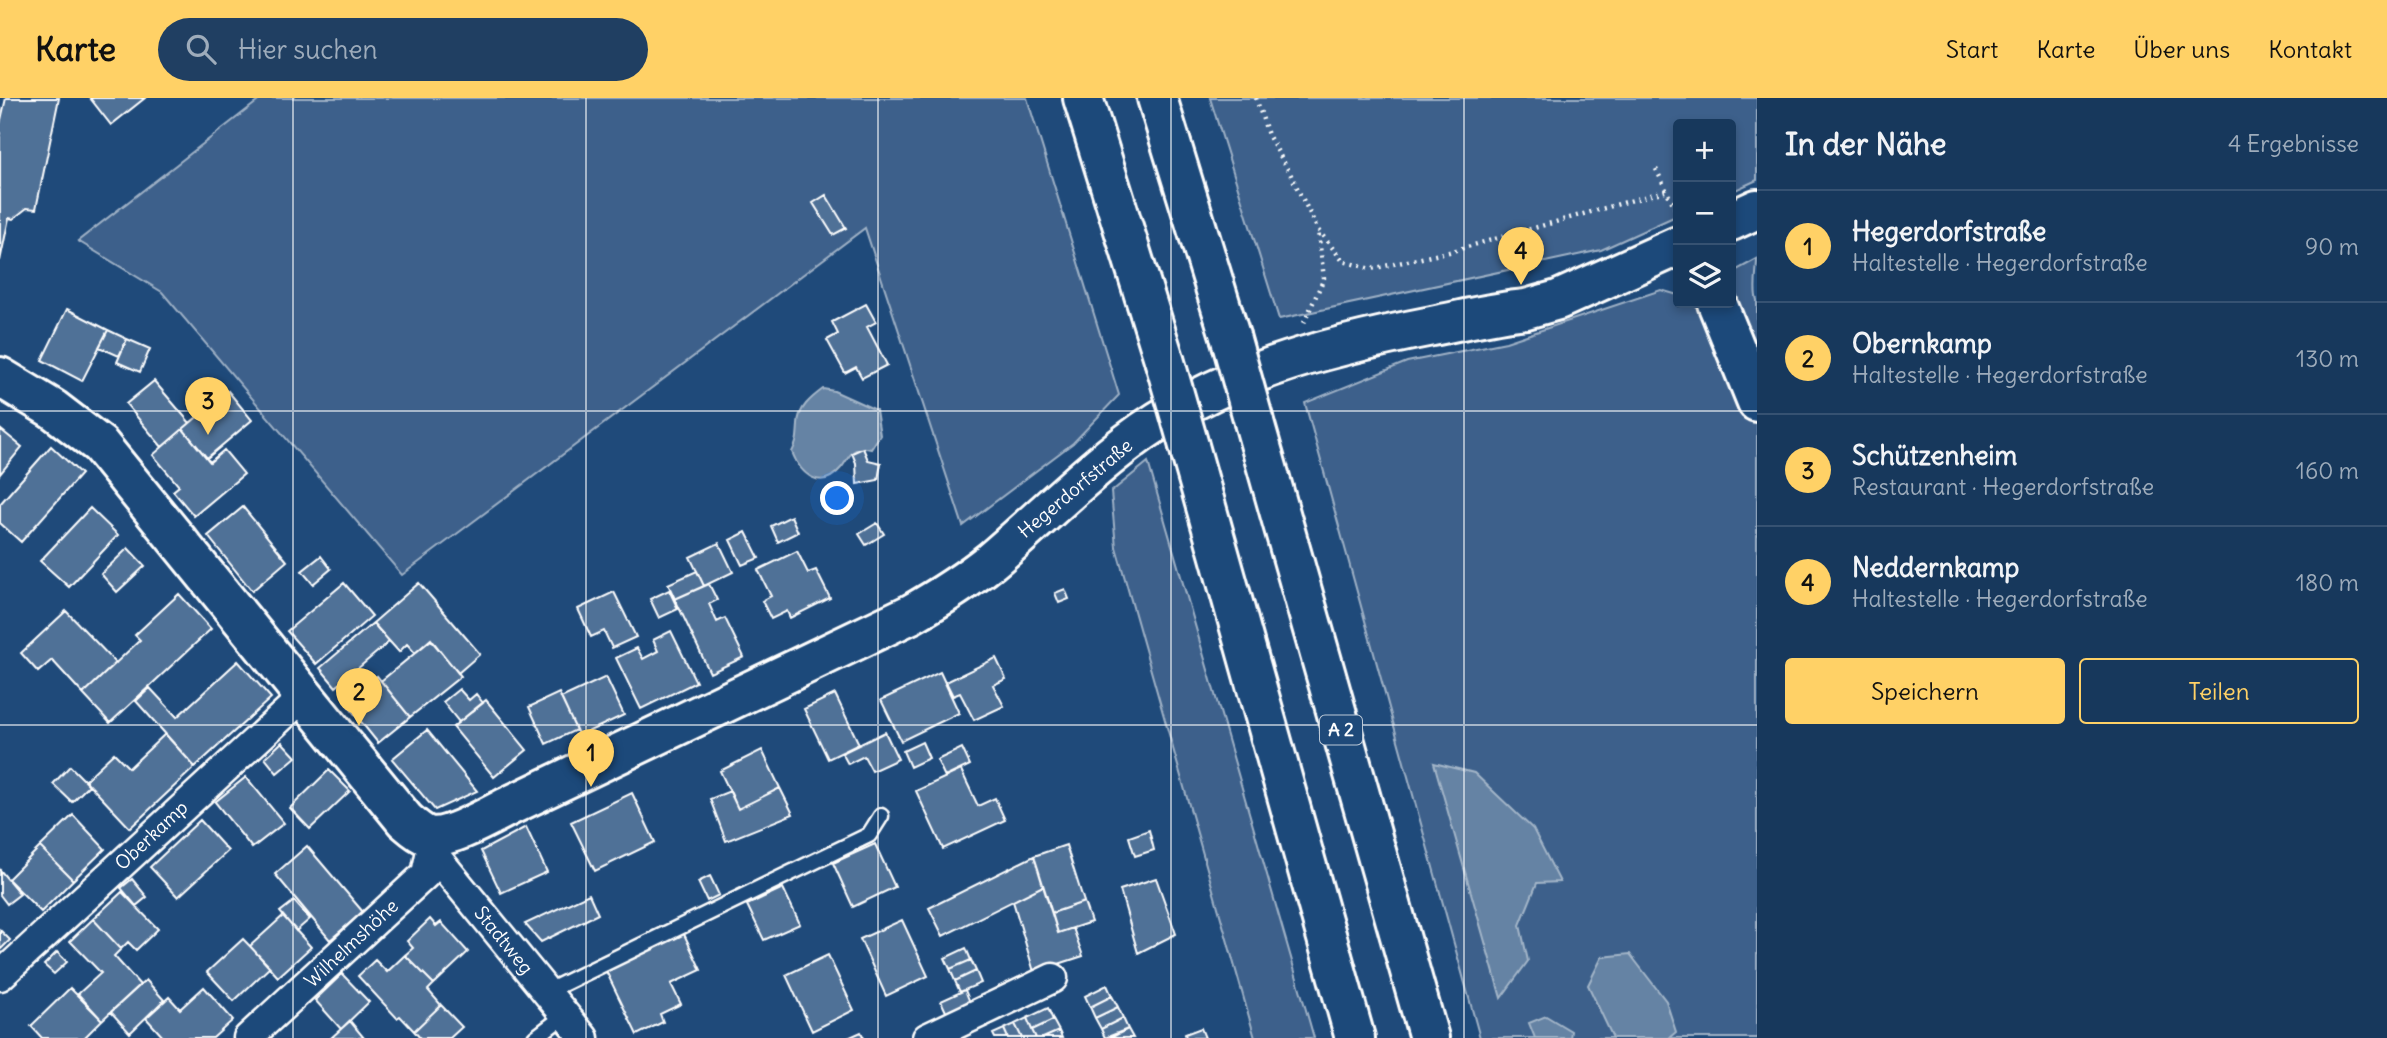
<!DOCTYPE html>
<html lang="de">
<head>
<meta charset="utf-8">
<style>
  body { margin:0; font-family:Delius,sans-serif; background:#203f62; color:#f1f3f6 }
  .controls { position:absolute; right:21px; top:21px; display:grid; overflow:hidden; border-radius:7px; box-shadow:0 4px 10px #0003 }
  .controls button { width:63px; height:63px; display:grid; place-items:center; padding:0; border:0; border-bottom:2px solid #365272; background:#17385c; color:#f1f3f6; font:35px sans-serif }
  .you { position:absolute; left:838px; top:401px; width:24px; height:24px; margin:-18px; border:5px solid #fff; border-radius:50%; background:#1a73e8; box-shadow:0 0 0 10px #1a73e833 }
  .badge { display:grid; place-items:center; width:46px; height:46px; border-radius:50%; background:#ffd166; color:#111; font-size:23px; font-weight:700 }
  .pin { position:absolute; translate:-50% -58px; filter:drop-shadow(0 2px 4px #0008) }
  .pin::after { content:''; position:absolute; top:37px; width:24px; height:21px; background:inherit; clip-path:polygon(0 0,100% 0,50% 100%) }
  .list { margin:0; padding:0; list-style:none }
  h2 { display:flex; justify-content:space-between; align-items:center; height:91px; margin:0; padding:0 28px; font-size:30px }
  h2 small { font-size:23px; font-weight:400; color:#9eacbb }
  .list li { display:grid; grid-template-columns:46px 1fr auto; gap:21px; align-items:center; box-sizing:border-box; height:112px; padding:0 28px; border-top:2px solid #365272 }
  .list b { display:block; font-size:26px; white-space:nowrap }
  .list p { margin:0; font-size:23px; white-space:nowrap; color:#9eacbb }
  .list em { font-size:23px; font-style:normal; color:#9eacbb }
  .actions { display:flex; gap:14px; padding:21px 28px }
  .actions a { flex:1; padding:16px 0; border:2px solid #ffd166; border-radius:7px; text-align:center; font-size:24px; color:#ffd166 }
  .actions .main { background:#ffd166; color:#111 }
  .icon { flex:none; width:38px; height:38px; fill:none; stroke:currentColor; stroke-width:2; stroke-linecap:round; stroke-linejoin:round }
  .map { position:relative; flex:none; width:1757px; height:940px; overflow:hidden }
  header { display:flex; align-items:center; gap:42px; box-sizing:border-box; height:98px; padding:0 35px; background:#ffd166; color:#111 }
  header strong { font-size:33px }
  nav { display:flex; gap:38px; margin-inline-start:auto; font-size:24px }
  .search { width:490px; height:63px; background:#203f62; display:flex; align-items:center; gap:18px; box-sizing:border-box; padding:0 24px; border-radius:38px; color:#9eacbb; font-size:26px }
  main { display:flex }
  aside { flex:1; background:#17385c }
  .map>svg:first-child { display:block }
</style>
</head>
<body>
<header>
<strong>Karte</strong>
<div class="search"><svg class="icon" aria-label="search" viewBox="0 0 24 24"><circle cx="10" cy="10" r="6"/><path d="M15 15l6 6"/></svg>Hier suchen</div>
<nav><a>Start</a><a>Karte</a><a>Über uns</a><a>Kontakt</a></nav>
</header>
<main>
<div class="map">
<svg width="1757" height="940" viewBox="0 0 1757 940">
  <rect width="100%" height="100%" fill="#1f4a7a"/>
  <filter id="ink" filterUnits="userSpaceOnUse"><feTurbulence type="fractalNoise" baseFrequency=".0143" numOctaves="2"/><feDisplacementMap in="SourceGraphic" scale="14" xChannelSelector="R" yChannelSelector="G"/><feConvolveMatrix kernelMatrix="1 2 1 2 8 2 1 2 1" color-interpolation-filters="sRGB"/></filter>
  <g filter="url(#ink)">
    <path fill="#3c618b" stroke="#9eb0c5" stroke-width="2" d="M262,0H1027L1119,297L1073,345L963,428L865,130L402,477L162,194L78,143Z
      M1210,0H1757V82L1731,94V26H1678V117L1601,152L1279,221Z
      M1757,161C1757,172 1753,193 1757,202V940H1480L1305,305L1407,264L1506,244L1661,192L1678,197V205H1731V175Z
      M1148,364L1304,905L1314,940H1255L1116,449L1111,394Z"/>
    <path fill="#6583a4" stroke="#a3b5c8" stroke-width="2" d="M823,291L834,293L876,312L880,337L871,351C864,349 856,350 851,356C847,360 845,366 841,370C821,394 801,377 792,354C798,343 797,338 798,327C798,310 811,300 823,291Z
      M1434,665L1474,675L1533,731L1560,784L1537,785L1520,827L1528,863L1501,900Z
      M1630,856L1666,903L1676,934L1669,940H1613L1588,887L1602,859Z
      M1546,918L1571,933L1570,940H1535L1529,925Z"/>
    <path fill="#507197" stroke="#fff" stroke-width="2" d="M6,0H59L36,111L27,110L13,121L9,120L0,163V26Z
      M90,0H145L111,27Z
      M826,97L846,130L833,137L813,105Z
      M866,206L876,224L867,229L887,267L862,280L856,269L845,275L827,242L838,236L832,224Z
      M67,211L108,232L82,283L42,262Z
      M108,232L127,241L119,258L99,249Z
      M127,241L150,251L140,274L117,264Z
      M154,283L190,325L162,349L126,306Z
      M228,293L252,322L207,360L183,331Z
      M0,331L22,349L0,376Z
      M183,331L210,364L224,352L244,376L194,418L173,393L179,388L153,357Z
      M51,348L81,376L21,444L0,425V406Z
      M863,350L868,362L881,365L878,382L857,386L856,365L852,355Z
      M243,409L287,463L252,493L208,438Z
      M90,410L118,437L69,489L40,463Z
      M791,418L798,434L778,444L771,428Z
      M877,425L884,436L866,447L859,436Z
      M746,434L759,460L742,467L730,442Z
      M719,445L733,474L704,488L690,459Z
      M128,450L145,468L117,494L101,476Z
      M797,453L808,475L816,472L830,500L790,520L787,513L771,521L762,503L771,498L758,472Z
      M321,458L331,471L313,486L302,473Z
      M697,473L704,488L675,501L668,486Z
      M344,485L372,518L316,566L287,533Z
      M419,485L480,556L458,575L431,541L415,555L407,546L399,554L373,525Z
      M709,486L717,502L709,506L717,524L725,520L744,559L710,575L675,501Z
      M1065,491L1069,501L1059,505L1055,495Z
      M669,492L678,511L659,520L650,501Z
      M614,494L636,539L612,550L604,533L591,539L578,511Z
      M179,496L211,531L110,625L83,596L140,542L135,537Z
      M66,513L116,565L83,596L52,562L38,574L21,555Z
      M373,525L389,544L336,589L320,570Z
      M671,533L696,584L641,611L616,560L637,550L643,561L658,553L653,542Z
      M431,542L461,578L410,619L381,583Z
      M996,560L1006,581L993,587L1004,608L974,622L960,595L953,598L946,584Z
      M238,563L271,600L195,669L136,603L150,590L177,619Z
      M940,574L959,615L901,643L881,602Z
      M377,578L410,619L378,645L345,604Z
      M606,579L624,617L579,638L561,600Z
      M459,591L469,602L476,596L483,605L459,624L443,604Z
      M559,595L576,632L546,646L529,609Z
      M835,596L859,646L828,661L804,611Z
      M486,602L527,652L494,679L453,629Z
      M427,632L477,693L435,712L392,661Z
      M885,634L898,661L872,673L864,658L848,666L842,655Z
      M165,636L195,669L130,730L85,682L114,655L129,670Z
      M282,644L296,659L277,675L265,660Z
      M922,644L929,660L910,669L903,653Z
      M962,650L970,667L945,679L937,662Z
      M762,652L780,690L738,711L720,673Z
      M70,668L89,687L72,704L53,686Z
      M329,672L350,693L310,731L290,710Z
      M961,672L978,708L995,700L1005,722L943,751L916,693Z
      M246,679L284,725L252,750L215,704Z
      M780,690L793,716L726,743L710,701L730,693L738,711Z
      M632,695L655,744L595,773L571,724Z
      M73,717L105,751L73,782L40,749Z
      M200,722L228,753L178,799L150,769Z
      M526,729L547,774L501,795L481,753Z
      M1149,732L1154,752L1135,758L1129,739Z
      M875,746L895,789L853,809L833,765Z
      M1066,747L1084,804L1052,815L1034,758Z
      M307,748L363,814L330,842L275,776Z
      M40,749L73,782L41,814L8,781Z
      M1034,758L1043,788L943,838L929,810Z
      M0,772L20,796L7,806L0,797Z
      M710,778L719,797L707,803L698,784Z
      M1156,780L1176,836L1138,855L1120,792Z
      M132,781L147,799L136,808L121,790Z
      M1043,788L1058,835L1073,830L1083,858L1034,874L1013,803Z
      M783,790L800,826L764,842L747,807Z
      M122,794L158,831L136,852L128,844L121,851L93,821Z
      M589,796L598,816L541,844L525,826Z
      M294,803L310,821L296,833L280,814Z
      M1084,804L1091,824L1058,835L1052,815Z
      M283,818L311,849L278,879L250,848Z
      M93,821L121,851L114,858L140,887L102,922L78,896L101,875L70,843Z
      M430,821L436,828L441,824L468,854L434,886L405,857L413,850L407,843Z
      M902,822L928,878L886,898L860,841Z
      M0,832L10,842L0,852Z
      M683,834L701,872L671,886L681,906L660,916L663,924L637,937L605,871Z
      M243,841L270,869L234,903L207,874Z
      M966,850L971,862L950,871L945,860Z
      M57,854L67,864L54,876L44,867Z
      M405,857L434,886L428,892L441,907L414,933L400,918L397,920L358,878L375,862L387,874Z
      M828,857L854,912L812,933L786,877Z
      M971,862L976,873L955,883L950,871Z
      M976,873L981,885L960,894L955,883Z
      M342,876L369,904L341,931L315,902Z
      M146,882L164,902L130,935L111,914Z
      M1107,887L1112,898L1090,909L1085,898Z
      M204,889L233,922L213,940H164L146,920L169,899L180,911Z
      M70,890L102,922L84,940H42L31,928Z
      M965,892L971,907L948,918L941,903Z
      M1112,898L1118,909L1095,920L1090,909Z
      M441,907L462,929L450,940H420L414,933Z
      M1118,909L1123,920L1101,931L1095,920Z
      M1048,910L1053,922L1032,932L1027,920Z
      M1027,920L1032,932L1036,940H1022L1015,926Z
      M1123,920L1128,931L1105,940L1101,931Z
      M1053,922L1059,933L1043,940H1036L1032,932Z
      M350,923L364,940H331L341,931Z
      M1015,926L1022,940H1008L1004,931Z
      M1201,930L1205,940H1186L1185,936Z
      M1004,931L1008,940H995L993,936Z
      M1128,931L1133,940H1110Z
      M1059,933L1062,940H1043Z
      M861,934L864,940H848Z"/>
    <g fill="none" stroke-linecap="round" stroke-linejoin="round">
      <g stroke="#fff" stroke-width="19">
        <path id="lane" d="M546,894L869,737L881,718
          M535,940L565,917"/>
      </g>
      <g stroke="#fff" stroke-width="33">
        <path id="street" d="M434,739L437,760L584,940
          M0,878L304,598
          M248,940L426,776L434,739
          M927,940L1053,880"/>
      </g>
      <g stroke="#fff" stroke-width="44">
        <path id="secondary" d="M1731,123L1757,111
          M1717,205L1757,304
          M0,279L53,311L100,347L405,722C412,728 419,735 428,738C447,743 493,716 511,707L911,516C939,500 966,483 991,463C1037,424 1079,381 1127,345C1217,276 1324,249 1432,228C1463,222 1494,214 1526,211L1558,202L1678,148"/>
      </g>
      <g stroke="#fff" stroke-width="44">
        <path id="highway" d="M1083,0L1164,261
          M1157,0L1230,238
          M1254,324L1429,940
          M1189,348L1355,940"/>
      </g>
      <path stroke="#fff" stroke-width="4.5" stroke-dasharray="2 5" stroke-linecap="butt" d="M1256,0L1268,37L1289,73L1318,132L1343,163L1371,171L1449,154L1665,93
        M1656,71L1678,116
        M1304,225L1324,180L1318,133"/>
      <use href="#lane" stroke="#1f4a7a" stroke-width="14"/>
      <use href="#street" stroke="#1f4a7a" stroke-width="28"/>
      <use href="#secondary" stroke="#1f4a7a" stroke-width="38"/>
      <use href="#highway" stroke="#1f4a7a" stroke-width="38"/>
      <g stroke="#fff" stroke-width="44" stroke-linecap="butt">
        <path id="highway-bridge" d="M1230,238L1254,324
          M1164,261L1189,348"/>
      </g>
      <use href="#highway-bridge" stroke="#1f4a7a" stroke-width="38"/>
    </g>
  </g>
  <path fill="none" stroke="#fff" stroke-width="2" stroke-opacity="0.55" d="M293,0V940M586,0V940M878,0V940M1171,0V940M1464,0V940M0,313H1757M0,627H1757"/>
  <g text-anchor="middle" stroke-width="5" stroke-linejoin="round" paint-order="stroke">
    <rect fill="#1f4a7a" stroke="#bcc9d7" stroke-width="2" x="1320" y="617.5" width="42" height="29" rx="5"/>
    <g font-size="18" font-weight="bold" fill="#fff">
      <text x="1341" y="638">A 2</text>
    </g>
    <g font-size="19" fill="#fff" stroke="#1f4a7a">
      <text transform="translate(1075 390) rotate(-40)" y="7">Hegerdorfstraße</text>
      <text transform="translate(151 737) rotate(-43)" y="7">Oberkamp</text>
      <text transform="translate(504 842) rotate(51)" y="7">Stadtweg</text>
      <text transform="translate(351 845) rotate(-43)" y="7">Wilhelmshöhe</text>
    </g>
  </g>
</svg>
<div class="controls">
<button>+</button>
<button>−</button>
<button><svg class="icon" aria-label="layers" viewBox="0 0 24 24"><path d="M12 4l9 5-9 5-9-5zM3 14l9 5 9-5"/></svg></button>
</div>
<div class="you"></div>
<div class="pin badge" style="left:591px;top:689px">1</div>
<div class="pin badge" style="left:359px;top:628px">2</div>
<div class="pin badge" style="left:208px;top:337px">3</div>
<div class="pin badge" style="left:1521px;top:187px">4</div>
</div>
<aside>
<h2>In der Nähe<small>4 Ergebnisse</small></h2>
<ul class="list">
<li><span class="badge">1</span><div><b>Hegerdorfstraße</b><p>Haltestelle · Hegerdorfstraße</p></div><em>90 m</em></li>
<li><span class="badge">2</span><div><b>Obernkamp</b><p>Haltestelle · Hegerdorfstraße</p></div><em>130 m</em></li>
<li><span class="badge">3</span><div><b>Schützenheim</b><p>Restaurant · Hegerdorfstraße</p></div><em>160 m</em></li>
<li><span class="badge">4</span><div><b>Neddernkamp</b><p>Haltestelle · Hegerdorfstraße</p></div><em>180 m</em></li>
</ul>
<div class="actions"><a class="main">Speichern</a><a>Teilen</a></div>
</aside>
</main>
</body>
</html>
